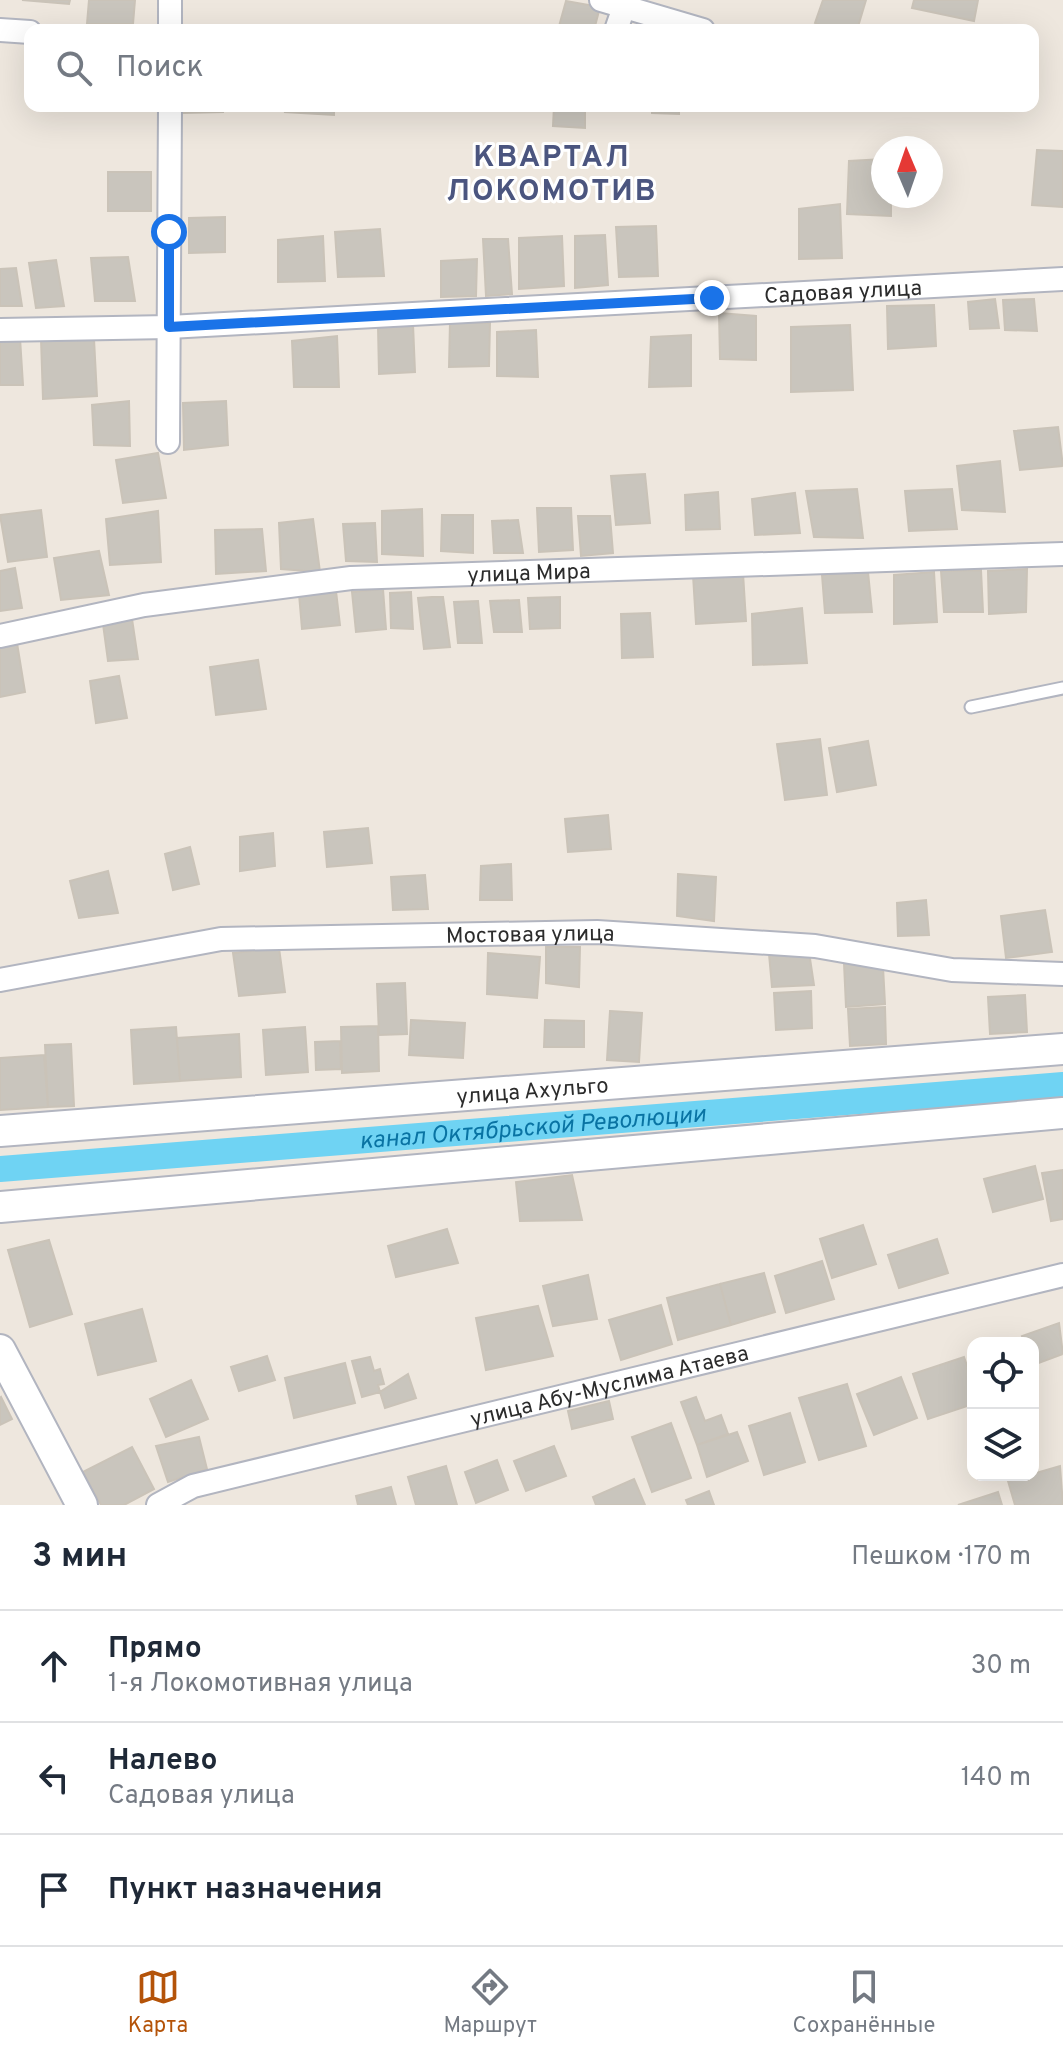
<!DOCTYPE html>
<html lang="ru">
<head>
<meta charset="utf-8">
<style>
  body { margin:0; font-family:Overpass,sans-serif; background:#f2f2f3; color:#1f2937 }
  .controls { position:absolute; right:24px; bottom:24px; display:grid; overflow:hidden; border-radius:16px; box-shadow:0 8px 32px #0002 }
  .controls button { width:72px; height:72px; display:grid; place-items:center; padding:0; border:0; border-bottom:2px solid #e0e1e3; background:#fff; color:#1f2937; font:40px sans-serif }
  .compass { position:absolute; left:871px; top:136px; width:72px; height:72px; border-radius:50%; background:#fff; box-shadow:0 8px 32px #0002; rotate:358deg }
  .stop { position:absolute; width:24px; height:24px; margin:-18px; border:6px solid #1a73e8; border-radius:50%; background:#fff }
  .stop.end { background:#1a73e8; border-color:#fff; box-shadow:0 2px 8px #0008 }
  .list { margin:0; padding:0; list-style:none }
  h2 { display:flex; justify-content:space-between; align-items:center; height:104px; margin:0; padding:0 32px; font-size:34px }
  h2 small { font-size:26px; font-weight:400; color:#747a83 }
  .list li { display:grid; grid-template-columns:52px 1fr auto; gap:24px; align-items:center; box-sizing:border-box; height:112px; padding:0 32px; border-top:2px solid #e0e1e3 }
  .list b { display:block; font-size:30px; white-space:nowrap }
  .list p { margin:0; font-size:26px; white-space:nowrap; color:#747a83 }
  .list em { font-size:26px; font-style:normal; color:#747a83 }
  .icon { flex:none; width:44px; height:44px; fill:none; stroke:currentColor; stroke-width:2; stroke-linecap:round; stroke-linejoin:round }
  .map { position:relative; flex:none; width:1063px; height:1505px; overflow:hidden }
  .search { position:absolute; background:#fff; box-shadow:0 8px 32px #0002; left:24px; right:24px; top:24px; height:88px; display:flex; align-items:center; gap:20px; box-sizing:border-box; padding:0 28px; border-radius:16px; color:#747a83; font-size:30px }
  .sheet { height:440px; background:#fff }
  nav { display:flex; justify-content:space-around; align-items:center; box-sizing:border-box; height:112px; border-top:2px solid #e0e1e3; background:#fff; font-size:22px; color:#747a83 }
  nav a { display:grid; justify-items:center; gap:4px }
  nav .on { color:#b45309 }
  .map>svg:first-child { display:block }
</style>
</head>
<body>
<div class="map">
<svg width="1063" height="1505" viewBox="0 0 1063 1505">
  <rect width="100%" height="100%" fill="#eee7de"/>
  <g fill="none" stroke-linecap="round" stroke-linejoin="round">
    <path stroke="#6fd3f3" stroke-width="26" id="s1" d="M0,1169L1063,1085"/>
  </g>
  <path fill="#c9c5bd" stroke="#cac3b8" stroke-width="2" d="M22,0H70L69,4Z
    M89,0H135L133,24H87Z
    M823,0H866L857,30H832L815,23Z
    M914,0H978L974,21L912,8Z
    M566,1L600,7L594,30H558Z
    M183,106H223V112L183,113Z
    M286,106H334V115L285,112Z
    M362,106H399V110L362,111Z
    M554,106H585V128L553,126Z
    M652,106H679V114L652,113Z
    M1037,150L1063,151V207L1032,205Z
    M883,159V196H891V216L847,214L849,161Z
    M108,172H151V211H108Z
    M840,204L842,258L799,259V209Z
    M225,217V252L189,253V218Z
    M656,226L658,276L619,277L616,227Z
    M380,229L384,276L338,277L335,232Z
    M605,235L608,285L575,288V236Z
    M323,236L325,281L278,282V240Z
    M562,236L564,286L519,289V238Z
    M483,239H508L512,294L486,296Z
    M128,257L135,301H95L91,258Z
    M477,259L476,296L441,297V261Z
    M56,260L64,306L36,308L29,263Z
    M16,268L22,306H0V269Z
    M995,299L999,328L970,329L968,302Z
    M1034,299L1037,331L1005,330L1003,300Z
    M934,305L936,346L888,349L887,306Z
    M719,313L756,316V360L720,359Z
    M450,322L490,323L489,366L449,367Z
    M413,324L415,372L379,374L378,326Z
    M850,325L853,390L791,392V327Z
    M536,330L538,377L497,376V332Z
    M691,335V386L649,387L651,337Z
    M337,336L339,387H294L292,341Z
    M0,338H20L23,385H0Z
    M41,339H94L97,396L43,399Z
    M129,401L130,446L94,445L92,405Z
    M226,401L228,445L184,450L183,403Z
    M1058,427L1063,466L1020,470L1014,431Z
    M158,453L166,498L123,503L116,460Z
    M1000,461L1005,512L962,510L957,466Z
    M645,474L650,523L616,525L611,476Z
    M857,489L863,538L814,537L806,491Z
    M952,489L957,529L909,531L905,491Z
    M718,492L720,529L686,530L685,495Z
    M795,493L800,533L755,535L752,499Z
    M537,508H571L573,550L539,552Z
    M422,509L423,556L382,554V511Z
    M41,510L47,557L8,562L0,515Z
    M158,511L161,562L110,565L106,519Z
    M442,515H473V553L441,551Z
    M578,516H610L613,553L581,556Z
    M313,519L320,572L281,569L279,523Z
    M518,520L523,553H494L492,521Z
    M375,523L377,562L346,561L343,524Z
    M262,529L266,571L216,574L215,530Z
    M99,551L109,595L61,600L54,558Z
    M15,568L22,608L0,611V571Z
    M1027,569L1026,612L989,614L988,571Z
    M981,570L983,612H944L941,571Z
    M868,572L872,612L825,613L822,575Z
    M934,572L937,622L894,624V575Z
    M743,573L746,621L696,624L693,575Z
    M383,589L386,629L356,632L352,592Z
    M336,591L340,625L302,629L299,594Z
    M411,592L413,629L391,628L390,593Z
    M432,597H443L450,647L424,649L418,598Z
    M560,597V628L530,629L528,598Z
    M519,600L522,632H494L490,601Z
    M478,601L482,643H458L454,602Z
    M802,608L807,663L753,665L752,614Z
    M650,613L653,657L622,658L621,614Z
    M132,619L138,659L108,661L103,624Z
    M17,643L25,692L0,697V647Z
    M258,660L266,709L216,715L210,667Z
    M119,676L127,718L96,723L90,681Z
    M820,739L827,795L785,800L777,744Z
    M868,741L876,785L837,792L829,748Z
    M608,815L611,849L568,852L565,819Z
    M368,828L372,863L327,867L324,832Z
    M273,833L275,866L240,871V837Z
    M190,847L199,884L173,890L165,854Z
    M511,864L512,900H480L481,866Z
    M108,871L118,913L79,918L70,881Z
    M678,874L716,877L714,921L677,916Z
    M425,875L428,909L393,910L391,877Z
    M926,900L929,935L898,936L897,903Z
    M1045,910L1052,952L1006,958L1001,916Z
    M546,947H580L579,987L546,983Z
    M279,948L285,992L239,996L233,953Z
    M809,952L814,985L772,987L769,954Z
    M488,953L540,957L537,998L487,994Z
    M844,963L883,967L885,1004L846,1007Z
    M405,983L407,1034L379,1035L377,984Z
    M811,991L812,1028L776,1030L774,993Z
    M1025,995L1027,1032L990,1034L988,997Z
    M885,1007L886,1044L850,1046L848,1009Z
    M610,1011L642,1013L639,1062L607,1060Z
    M411,1020L465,1023L463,1058L409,1055Z
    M545,1020L584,1021V1047H544Z
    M378,1026L379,1071L342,1073L341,1027Z
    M176,1027L180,1081L134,1084L131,1030Z
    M305,1027L308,1072L266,1075L263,1030Z
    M239,1034L241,1077L180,1081L177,1038Z
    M340,1041L341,1069L316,1070L315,1042Z
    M71,1044L74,1106L48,1107L45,1045Z
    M44,1055L48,1107L0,1110V1058Z
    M1035,1166L1043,1199L993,1212L984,1179Z
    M1063,1170V1219L1051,1221L1042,1173Z
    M572,1175L582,1220L520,1221L516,1182Z
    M863,1225L876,1264L832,1278L820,1239Z
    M447,1229L458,1263L396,1277L388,1246Z
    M937,1239L948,1273L899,1288L888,1255Z
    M49,1240L72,1314L30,1327L8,1250Z
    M822,1261L834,1299L786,1313L775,1276Z
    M764,1273L775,1312L731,1325L720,1284Z
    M588,1275L597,1319L553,1326L543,1286Z
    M720,1284L731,1325L678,1340L667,1298Z
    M661,1305L672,1344L621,1360L609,1320Z
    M538,1306L553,1356L486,1370L476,1318Z
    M142,1309L156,1361L98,1375L85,1324Z
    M1059,1323L1063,1354L1033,1365V1343H1025L1022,1336Z
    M267,1356L275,1380L239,1391L231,1367Z
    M370,1357L374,1371L380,1369L384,1384L378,1385L380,1392L362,1397L352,1361Z
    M964,1357L973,1383V1404L928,1419L913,1374Z
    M345,1363L355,1403L294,1418L285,1378Z
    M408,1374L416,1398L385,1408L380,1392Z
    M901,1377L917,1418L874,1435L857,1394Z
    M191,1380L208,1419L166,1437L150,1399Z
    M847,1384L866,1446L819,1460L799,1398Z
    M1,1397L12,1419L0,1425V1398Z
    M696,1397L705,1421L721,1415L728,1434L697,1445L681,1402Z
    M609,1401L613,1419L572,1429L568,1411Z
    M790,1413L805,1462L764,1475L749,1426Z
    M671,1423L691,1478L652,1492L632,1437Z
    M737,1432L748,1461L707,1477L697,1445Z
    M199,1437L207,1469L168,1482L156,1446Z
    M554,1446L566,1476L526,1491L514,1461Z
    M132,1447L154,1489L124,1505H101L83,1472Z
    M497,1460L508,1490L476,1503L465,1472Z
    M446,1466L457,1505H416L408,1477Z
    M1060,1466L1063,1505H1015L1008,1481Z
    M634,1479L645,1505H596L593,1497Z
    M391,1487L396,1505H358L356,1496Z
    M709,1491L714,1505H688L686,1500Z
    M998,1492L1002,1505H958Z"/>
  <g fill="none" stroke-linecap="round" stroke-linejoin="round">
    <g stroke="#b2b5c0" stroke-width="15">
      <path id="lane" d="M971,707L1063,688"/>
    </g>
    <g stroke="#b2b5c0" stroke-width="26">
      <g id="street">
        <path d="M601,0L703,30"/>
        <path d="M0,30L30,32"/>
        <path d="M170,30V0"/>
        <path d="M616,30L624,7"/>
        <path id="s2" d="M0,330L169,327L1063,279"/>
        <path d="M168,442L170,106"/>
        <path id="s3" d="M0,636L144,605L351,578L1063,554"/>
        <path id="s4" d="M0,980L221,939L597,932L815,946L952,970L1063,974"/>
        <path id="s5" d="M158,1505L193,1486L1063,1275"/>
      </g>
    </g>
    <g stroke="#b2b5c0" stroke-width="34">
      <g id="secondary">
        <path id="s6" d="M0,1131L1063,1049"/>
        <path d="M0,1207L1063,1113"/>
        <path d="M0,1350L82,1505"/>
      </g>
    </g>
    <use href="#lane" stroke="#fff" stroke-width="11"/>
    <use href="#street" stroke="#fff" stroke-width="22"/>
    <use href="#secondary" stroke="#fff" stroke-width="30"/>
  </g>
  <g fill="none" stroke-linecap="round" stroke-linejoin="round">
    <path stroke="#1a73e8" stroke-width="10" d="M169,232V327L712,298"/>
  </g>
  <g text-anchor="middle" stroke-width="6" stroke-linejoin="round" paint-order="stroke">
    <g font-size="22" fill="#2c2c2c" stroke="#fff">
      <text dy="8" stroke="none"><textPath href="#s2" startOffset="844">Садовая улица</textPath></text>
      <text dy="8" stroke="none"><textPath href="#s3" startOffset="534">улица Мира</textPath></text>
      <text dy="8" stroke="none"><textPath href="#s4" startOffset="534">Мостовая улица</textPath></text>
      <text dy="8" stroke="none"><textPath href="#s6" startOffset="534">улица Ахульго</textPath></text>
      <text dy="8" stroke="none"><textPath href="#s5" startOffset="468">улица Абу-Муслима Атаева</textPath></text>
    </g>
    <g font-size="24" font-style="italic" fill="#0973a3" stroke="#fff">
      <text dy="8" stroke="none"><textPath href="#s1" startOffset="534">канал Октябрьской Революции</textPath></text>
    </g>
    <g font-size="30" font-weight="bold" letter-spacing="2" fill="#4b557f" stroke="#fff">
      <text x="552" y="166">КВАРТАЛ<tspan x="552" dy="34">ЛОКОМОТИВ</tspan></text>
    </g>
  </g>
</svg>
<div class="controls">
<button><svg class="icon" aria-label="locate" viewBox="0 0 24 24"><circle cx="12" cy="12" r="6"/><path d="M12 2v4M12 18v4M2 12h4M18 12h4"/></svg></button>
<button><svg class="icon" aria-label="layers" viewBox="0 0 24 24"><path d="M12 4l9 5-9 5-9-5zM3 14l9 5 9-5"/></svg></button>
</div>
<svg class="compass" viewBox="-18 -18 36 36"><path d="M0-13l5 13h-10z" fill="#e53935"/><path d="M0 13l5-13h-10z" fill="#747a83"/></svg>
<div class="stop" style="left:169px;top:232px"></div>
<div class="stop end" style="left:712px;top:298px"></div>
<div class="search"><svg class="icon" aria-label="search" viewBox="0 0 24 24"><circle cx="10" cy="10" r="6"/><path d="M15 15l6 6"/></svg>Поиск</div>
</div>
<section class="sheet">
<h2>3 мин<small>Пешком · 170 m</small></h2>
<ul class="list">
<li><svg class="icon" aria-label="ahead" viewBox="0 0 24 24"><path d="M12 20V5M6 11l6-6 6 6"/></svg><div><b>Прямо</b><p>1-я Локомотивная улица</p></div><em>30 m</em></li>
<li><svg class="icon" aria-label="left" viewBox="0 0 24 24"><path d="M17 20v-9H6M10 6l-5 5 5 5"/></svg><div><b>Налево</b><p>Садовая улица</p></div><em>140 m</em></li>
<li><svg class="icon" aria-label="arrive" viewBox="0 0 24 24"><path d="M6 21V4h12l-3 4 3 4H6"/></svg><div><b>Пункт назначения</b></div></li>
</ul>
</section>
<nav>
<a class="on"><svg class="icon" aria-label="map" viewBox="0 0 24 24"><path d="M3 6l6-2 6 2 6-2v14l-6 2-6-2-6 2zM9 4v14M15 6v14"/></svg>Карта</a>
<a><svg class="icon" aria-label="directions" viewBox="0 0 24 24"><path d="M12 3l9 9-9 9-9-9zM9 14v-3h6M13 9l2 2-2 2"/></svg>Маршрут</a>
<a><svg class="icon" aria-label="saved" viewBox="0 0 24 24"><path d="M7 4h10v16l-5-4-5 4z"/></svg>Сохранённые</a>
</nav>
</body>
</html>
